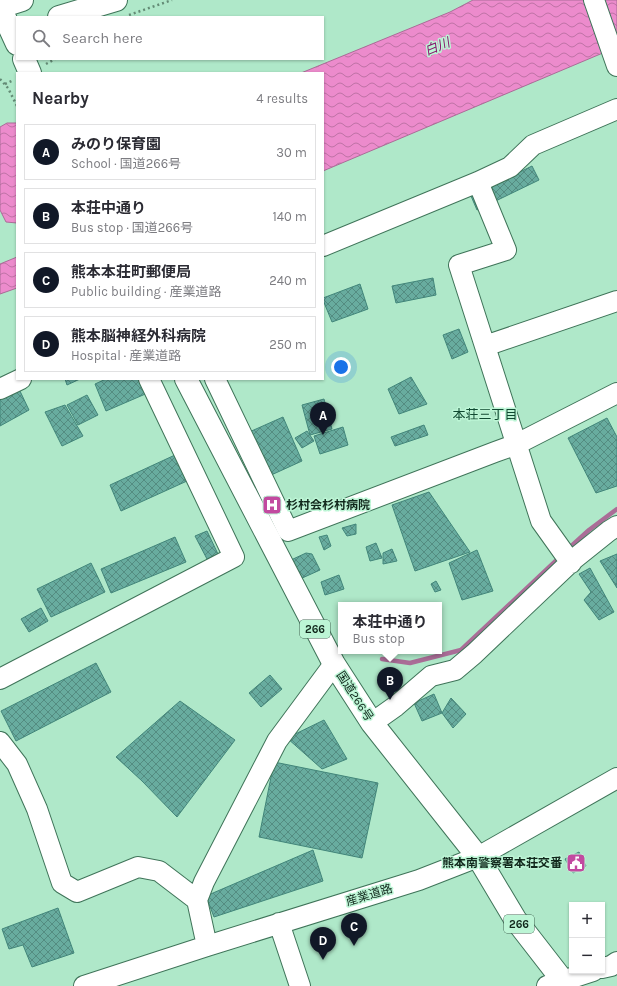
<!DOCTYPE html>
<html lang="en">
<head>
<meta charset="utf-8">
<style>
  body { margin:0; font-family:Karla,"Noto Sans JP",sans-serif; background:#f2f2f3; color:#2b2b33 }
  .controls { position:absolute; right:12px; bottom:12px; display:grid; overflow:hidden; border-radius:0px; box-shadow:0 1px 3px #0004 }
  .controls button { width:36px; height:36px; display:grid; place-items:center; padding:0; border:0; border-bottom:1px solid #e1e1e2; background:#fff; color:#2b2b33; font:20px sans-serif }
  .you { position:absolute; left:341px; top:367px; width:14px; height:14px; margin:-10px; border:3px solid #fff; border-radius:50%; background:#1a73e8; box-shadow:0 0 0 6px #1a73e833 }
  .badge { display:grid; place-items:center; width:26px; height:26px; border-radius:50%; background:#111827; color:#fff; font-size:13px; font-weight:700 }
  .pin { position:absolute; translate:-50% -33px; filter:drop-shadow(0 1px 2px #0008) }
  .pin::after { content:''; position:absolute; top:21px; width:14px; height:12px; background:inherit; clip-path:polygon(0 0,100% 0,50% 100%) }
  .popup { position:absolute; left:338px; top:602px; width:104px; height:52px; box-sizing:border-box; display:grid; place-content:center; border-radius:0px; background:#fff; filter:drop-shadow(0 1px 3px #0005); font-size:13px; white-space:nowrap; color:#7c7c81 }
  .popup b { font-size:15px; color:#2b2b33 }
  .popup::after { content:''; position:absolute; left:50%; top:100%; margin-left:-8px; border:8px solid transparent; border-top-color:#fff }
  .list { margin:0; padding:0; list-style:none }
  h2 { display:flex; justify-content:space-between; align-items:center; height:52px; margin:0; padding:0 16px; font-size:17px }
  h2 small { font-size:13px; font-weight:400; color:#7c7c81 }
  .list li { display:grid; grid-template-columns:26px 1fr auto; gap:12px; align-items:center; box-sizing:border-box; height:56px; margin:0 8px 8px; padding:0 8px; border:1px solid #e1e1e2; border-radius:0px }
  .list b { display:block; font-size:15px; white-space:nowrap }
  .list p { margin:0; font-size:13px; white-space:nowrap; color:#7c7c81 }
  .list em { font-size:13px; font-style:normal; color:#7c7c81 }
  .icon { flex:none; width:22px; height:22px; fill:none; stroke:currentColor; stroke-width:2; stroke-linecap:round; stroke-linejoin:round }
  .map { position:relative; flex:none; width:617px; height:986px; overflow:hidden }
  .search { position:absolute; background:#fff; box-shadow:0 1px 3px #0004; left:16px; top:16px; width:308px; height:44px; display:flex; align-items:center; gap:10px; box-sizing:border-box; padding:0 14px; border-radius:0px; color:#7c7c81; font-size:15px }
  .panel { position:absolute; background:#fff; box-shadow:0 1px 3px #0004; left:16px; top:72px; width:308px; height:308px; border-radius:0px }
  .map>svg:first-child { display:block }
</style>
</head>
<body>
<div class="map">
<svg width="617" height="986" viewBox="0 0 617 986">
  <defs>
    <pattern id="water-waves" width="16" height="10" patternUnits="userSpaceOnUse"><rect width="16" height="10" fill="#ec8bcc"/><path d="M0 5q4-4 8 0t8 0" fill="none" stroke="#be72a5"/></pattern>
    <pattern id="building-cross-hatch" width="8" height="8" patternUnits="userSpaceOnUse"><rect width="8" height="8" fill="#68ac9f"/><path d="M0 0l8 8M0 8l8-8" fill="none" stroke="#548c81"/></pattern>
  </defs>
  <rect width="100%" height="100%" fill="#afe8c9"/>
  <path fill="url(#water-waves)" stroke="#aa6d97" d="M473,0H617V47L323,171V73H301L450,12Z
    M7,123H17V223L6,222L0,210V127Z
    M17,257V288L0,294V264Z"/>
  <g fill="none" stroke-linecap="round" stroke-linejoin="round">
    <path stroke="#aa6d97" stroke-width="4.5" d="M567,550L589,530L617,509
      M382,659L410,663L461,650L561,556"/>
  </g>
  <path fill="url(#building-cross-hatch)" stroke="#42867a" d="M532,166L539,180L477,210L471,196Z
    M433,278L436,295L396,303L392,286Z
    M360,284L368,309L332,322L323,300V298Z
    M459,329L468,352L452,359L443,335Z
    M411,377L427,404L399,414L388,389Z
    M65,379H80L67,385Z
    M106,379H144L150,392L106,411L95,384Z
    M19,389L29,410L0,426V399Z
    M87,395L98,415L78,425L67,405Z
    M324,399L332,429L310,435L302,405Z
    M65,405L83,436L62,446L45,412Z
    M283,417L302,461L269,476L247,433Z
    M607,418L617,437V486L596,493L568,438Z
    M424,425L428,435L395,446L391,437Z
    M343,427L348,445L320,454L314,436Z
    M307,431L314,441L302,448L295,438Z
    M175,455L187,481L121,511L110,485Z
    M429,492L470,552L415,571L392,505Z
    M356,524V534L347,536L342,528Z
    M207,531L218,554L207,559L195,536Z
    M327,535L331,546L324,550L319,537Z
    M175,537L186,562L111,593L101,569Z
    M376,543L382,558L370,561L366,547Z
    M392,549L397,561L383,564V553Z
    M477,550L493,591L462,600L449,563Z
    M306,553L312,554L320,570L300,579L291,560Z
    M617,554V588L600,561Z
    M91,563L105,592L51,617L37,589Z
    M590,568L614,612L599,620L584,600L591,592L579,574Z
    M339,575L344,589L325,595L321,582Z
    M436,581L441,590L435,592L431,584Z
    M41,608L48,621L29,632L21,619Z
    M96,663L111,692L16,741L1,711Z
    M270,675L282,689L261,707L249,693Z
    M434,694L442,713L422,721L414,703Z
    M451,698L466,714L453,728L442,713Z
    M180,701L235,740L177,817L142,781L116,757Z
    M324,720L347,759L322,769L287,738Z
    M274,762L378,783L362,858L259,837Z
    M313,850L323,881L214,917L206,896Z
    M579,852L586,866L573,873L565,859Z
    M58,908L74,953L32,967L23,945L9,949L2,929Z"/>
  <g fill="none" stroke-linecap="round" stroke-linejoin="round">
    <g stroke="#3f7459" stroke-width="22">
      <path id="minor" d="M594,0L617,66
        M478,182L506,250L459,265L541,521L571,563
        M323,246L478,182L510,167L533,145L617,109
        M485,346L617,301
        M215,379L288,531L495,452L517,444L617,393
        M0,389L21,379
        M0,679L234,557L149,379
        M372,723L396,706L431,676L455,670L474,654L574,559L609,531L617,526
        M0,742L17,764L37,809L62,883L77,892L138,867L159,871L197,900L207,946
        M197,900L204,882L277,741L334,664
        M279,923L300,986
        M602,968L611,966L617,962
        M84,986L207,946L419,880L478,857L617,778
        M547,986L593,971"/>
    </g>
    <g stroke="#3f7459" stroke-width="24">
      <path id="highway" d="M0,7L17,44
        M0,7L22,0
        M59,17L116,0
        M24,59L30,73
        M186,379L334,664L372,723L478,857L515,919L567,986"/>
    </g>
    <path stroke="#638b75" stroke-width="2.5" stroke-dasharray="2 3" stroke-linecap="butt" d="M129,15L172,0
      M46,64L55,59
      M0,79L8,88L17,106
      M5,84L14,80"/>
    <use href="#minor" stroke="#fff" stroke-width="20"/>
    <use href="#highway" stroke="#fff" stroke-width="22"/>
  </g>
  <defs>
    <g id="hospital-square" transform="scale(1)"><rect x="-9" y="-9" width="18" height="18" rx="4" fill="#c24aa0" stroke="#bcf5d5"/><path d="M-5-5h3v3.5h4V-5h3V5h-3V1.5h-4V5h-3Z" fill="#fff"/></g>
    <g id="civic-square" transform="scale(1)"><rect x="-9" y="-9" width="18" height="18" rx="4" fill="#c24aa0" stroke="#bcf5d5"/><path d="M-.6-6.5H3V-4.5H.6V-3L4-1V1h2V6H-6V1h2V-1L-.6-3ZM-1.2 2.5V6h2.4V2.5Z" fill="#fff"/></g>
  </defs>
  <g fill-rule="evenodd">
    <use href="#hospital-square" x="272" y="505"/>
    <use href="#civic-square" x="576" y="863"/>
  </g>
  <g text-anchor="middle" stroke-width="3" stroke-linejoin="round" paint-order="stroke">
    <g fill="#bcf5d5" stroke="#446654" stroke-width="1">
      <rect x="300" y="620" width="30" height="18" rx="3"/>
      <rect x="504" y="915" width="30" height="18" rx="3"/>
    </g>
    <g font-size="11" font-weight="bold" fill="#11281c">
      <text x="315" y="633">266</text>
      <text x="519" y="928">266</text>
    </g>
    <g font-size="12" font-weight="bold" fill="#11281c" stroke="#bcf5d5" text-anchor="start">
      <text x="286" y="509">杉村会杉村病院</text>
      <text x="562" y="867" text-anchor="end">熊本南警察署本荘交番</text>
    </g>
    <g font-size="12" fill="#11281c" stroke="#bcf5d5">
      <text transform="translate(355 696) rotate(57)" y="4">国道266号</text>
      <text transform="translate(369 895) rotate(-17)" y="4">産業道路</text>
    </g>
    <g font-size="13" font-style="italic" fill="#87146c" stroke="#bcf5d5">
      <text transform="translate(437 46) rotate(-22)" y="5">白川</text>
    </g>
    <g font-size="13" fill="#104931" stroke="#bcf5d5">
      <text x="485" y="419">本荘三丁目</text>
    </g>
  </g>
</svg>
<div class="controls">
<button>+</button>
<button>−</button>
</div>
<div class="you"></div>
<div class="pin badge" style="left:323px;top:435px">A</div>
<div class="pin badge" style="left:390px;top:700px">B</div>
<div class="popup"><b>本荘中通り</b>Bus stop</div>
<div class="pin badge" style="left:354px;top:946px">C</div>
<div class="pin badge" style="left:323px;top:960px">D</div>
<div class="search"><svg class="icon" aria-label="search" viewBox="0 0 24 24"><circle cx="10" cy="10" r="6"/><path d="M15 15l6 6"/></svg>Search here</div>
<section class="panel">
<h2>Nearby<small>4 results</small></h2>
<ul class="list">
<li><span class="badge">A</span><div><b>みのり保育園</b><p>School · 国道266号</p></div><em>30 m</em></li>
<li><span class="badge">B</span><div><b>本荘中通り</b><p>Bus stop · 国道266号</p></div><em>140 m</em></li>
<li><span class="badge">C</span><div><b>熊本本荘町郵便局</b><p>Public building · 産業道路</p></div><em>240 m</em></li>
<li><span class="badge">D</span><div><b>熊本脳神経外科病院</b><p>Hospital · 産業道路</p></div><em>250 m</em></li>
</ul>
</section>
</div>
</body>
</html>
